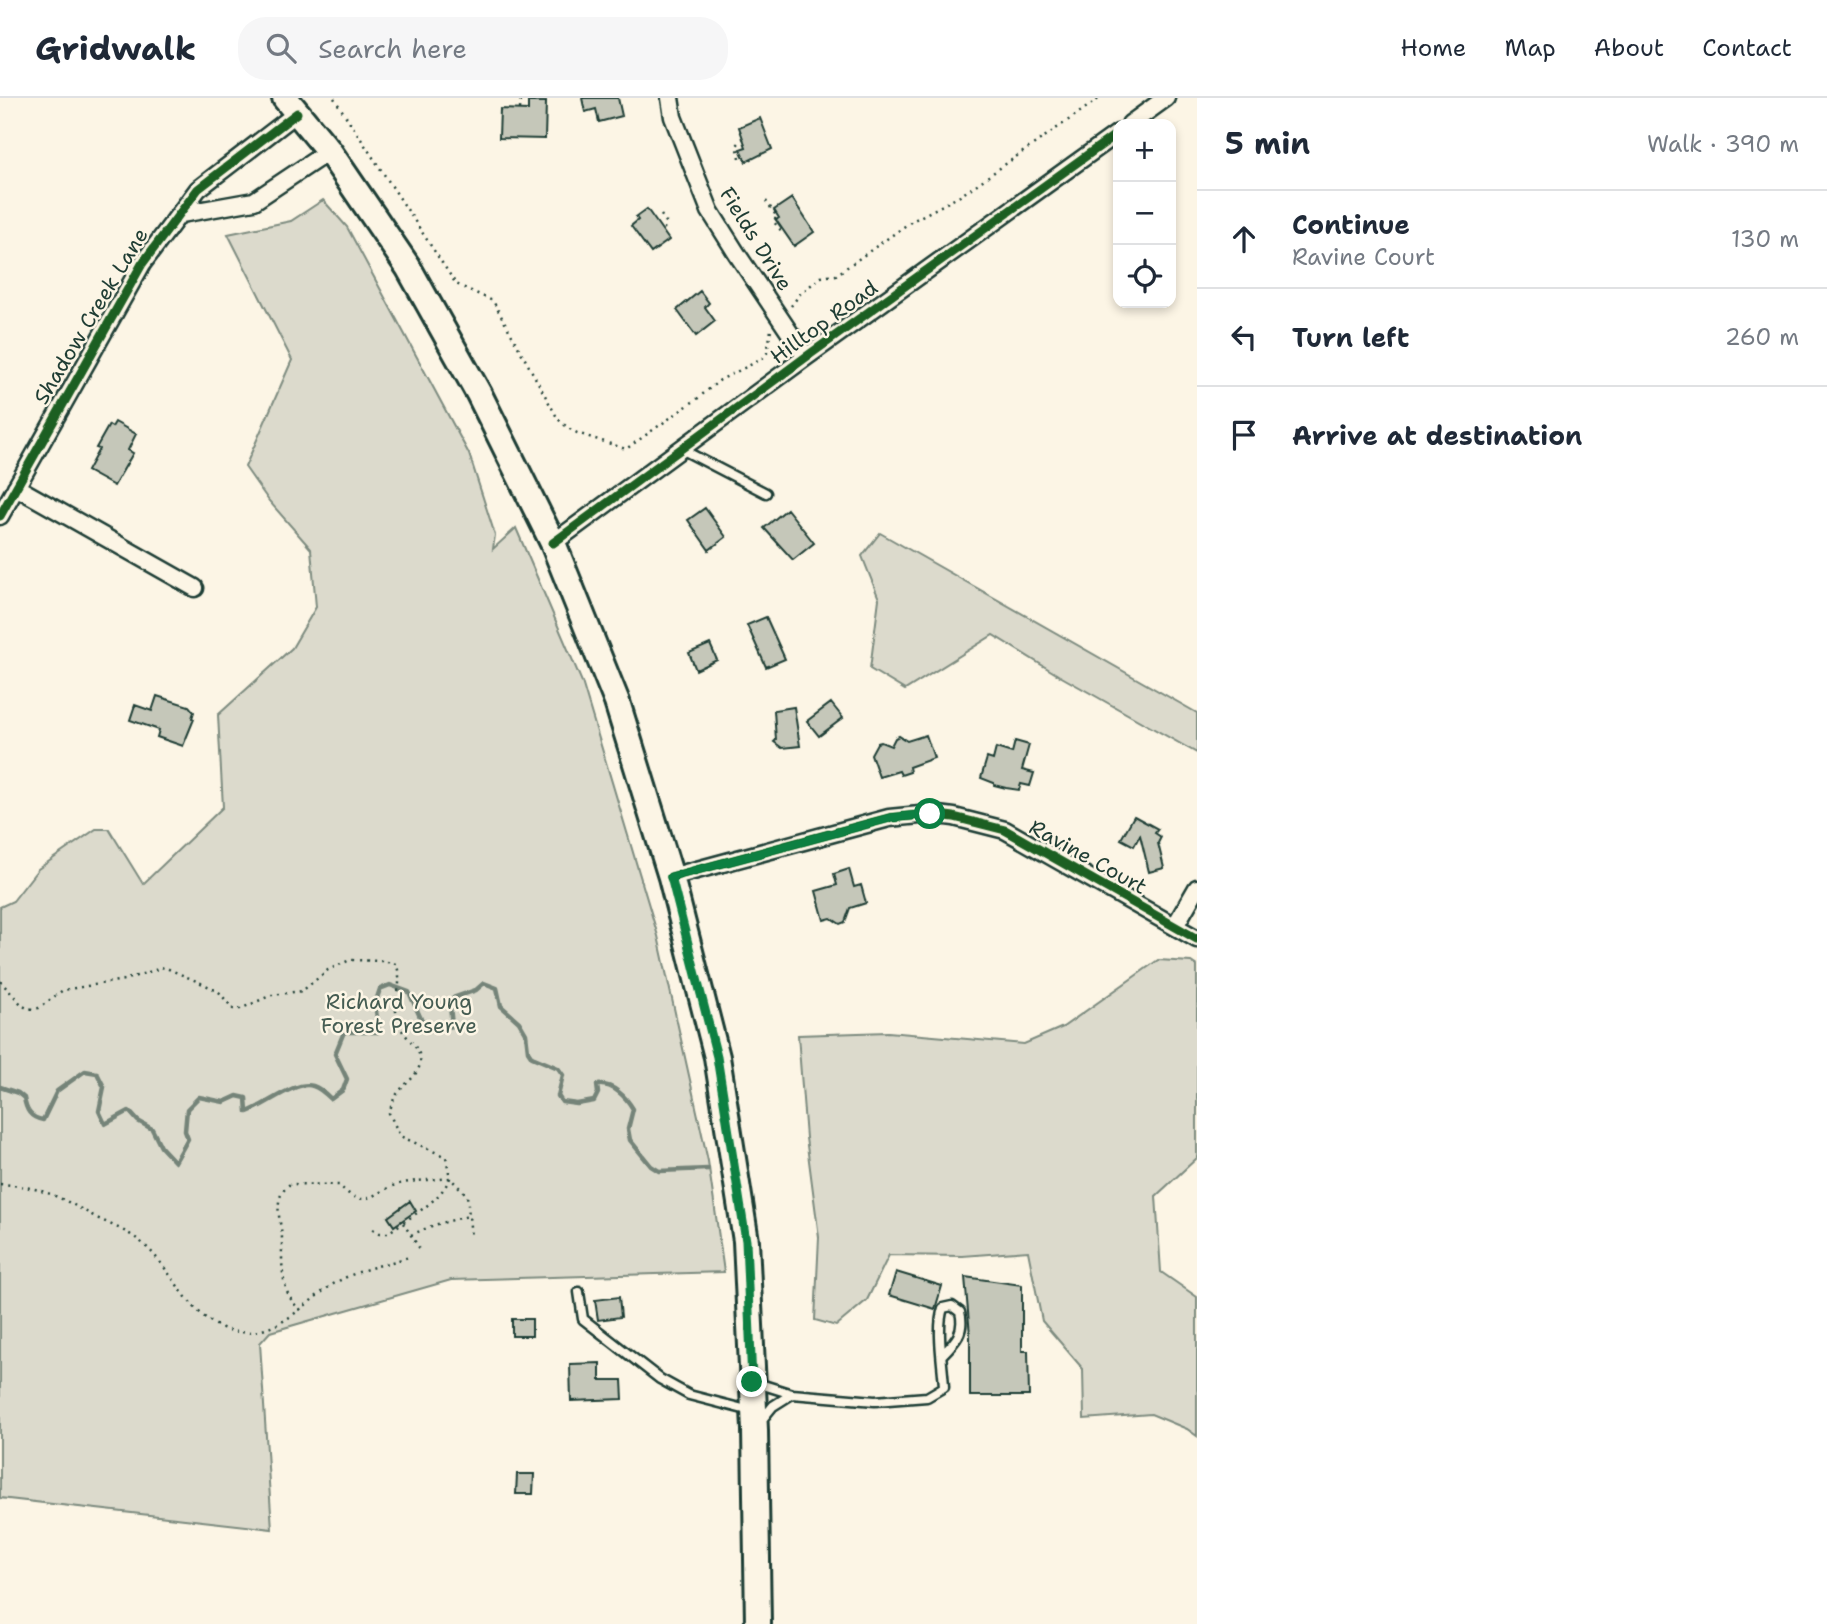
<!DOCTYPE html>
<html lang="en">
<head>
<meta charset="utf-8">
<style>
  body { margin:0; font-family:"Shantell Sans",sans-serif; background:#f6f6f7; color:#1f2937 }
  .controls { position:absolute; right:21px; top:21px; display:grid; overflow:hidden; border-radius:14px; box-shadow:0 4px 10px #0003 }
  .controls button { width:63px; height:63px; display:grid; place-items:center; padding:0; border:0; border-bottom:2px solid #e0e1e3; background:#fff; color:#1f2937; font:35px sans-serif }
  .stop { position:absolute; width:21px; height:21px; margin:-16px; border:5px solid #0b8043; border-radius:50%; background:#fff }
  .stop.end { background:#0b8043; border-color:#fff; box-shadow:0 2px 7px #0008 }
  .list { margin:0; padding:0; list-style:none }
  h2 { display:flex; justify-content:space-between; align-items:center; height:91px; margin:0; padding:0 28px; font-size:30px }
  h2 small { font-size:23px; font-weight:400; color:#747a83 }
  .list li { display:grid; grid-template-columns:46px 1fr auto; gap:21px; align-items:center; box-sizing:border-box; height:98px; padding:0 28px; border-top:2px solid #e0e1e3 }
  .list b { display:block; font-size:26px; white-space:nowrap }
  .list p { margin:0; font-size:23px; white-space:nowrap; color:#747a83 }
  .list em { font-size:23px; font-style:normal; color:#747a83 }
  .icon { flex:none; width:38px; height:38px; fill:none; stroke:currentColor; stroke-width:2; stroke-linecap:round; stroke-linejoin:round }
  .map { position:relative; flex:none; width:1197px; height:1526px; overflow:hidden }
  header { display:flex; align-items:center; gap:42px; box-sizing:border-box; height:98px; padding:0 35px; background:#fff; border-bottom:2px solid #e0e1e3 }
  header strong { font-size:33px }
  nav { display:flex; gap:38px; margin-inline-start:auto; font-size:24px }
  .search { width:490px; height:63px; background:#f6f6f7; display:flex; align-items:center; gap:18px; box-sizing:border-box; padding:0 24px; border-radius:28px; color:#747a83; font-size:26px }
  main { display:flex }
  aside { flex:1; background:#fff }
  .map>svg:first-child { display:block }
</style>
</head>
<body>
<header>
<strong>Gridwalk</strong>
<div class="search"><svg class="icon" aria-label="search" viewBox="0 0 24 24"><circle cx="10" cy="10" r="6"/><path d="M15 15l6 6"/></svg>Search here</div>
<nav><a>Home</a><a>Map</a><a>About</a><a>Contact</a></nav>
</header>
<main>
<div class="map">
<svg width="1197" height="1526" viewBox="0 0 1197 1526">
  <rect width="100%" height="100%" fill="#fcf5e5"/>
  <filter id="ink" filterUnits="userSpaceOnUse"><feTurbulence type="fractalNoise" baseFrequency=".0143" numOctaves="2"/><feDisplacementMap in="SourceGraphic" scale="14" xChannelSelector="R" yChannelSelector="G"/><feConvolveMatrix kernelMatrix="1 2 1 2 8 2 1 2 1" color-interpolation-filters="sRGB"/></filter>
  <g filter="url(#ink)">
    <path fill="#dcdacc" stroke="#7e8c80" stroke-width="2" d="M323,102L347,129L469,356L495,437L493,451L516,430L582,584L658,838L708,1063L724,1174L451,1182L270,1234L260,1245L272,1431L0,1400V809L13,803L38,771L96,731H109L143,786L223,709L218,617L292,550L316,509L311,451L269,403L245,369L292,262L228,136L291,123Z
      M880,435L1197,615V655L1058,577L993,537L905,592L870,571L879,501L862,458Z
      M1158,862L1191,864L1197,868V1060L1156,1098L1161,1174L1197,1199V1338L1187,1331L1151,1316L1084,1321L1083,1271L1042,1223L1028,1153L962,1158L889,1157L867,1202L836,1228L815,1222L819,1139L806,1040L798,937L888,934L1024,946L1063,929Z"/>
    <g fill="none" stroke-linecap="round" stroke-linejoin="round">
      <path stroke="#758479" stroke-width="4.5" d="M0,989L18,995L24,1000C26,1012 30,1020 43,1022L57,993L85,973L97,975L104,989L99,1013L105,1026L129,1013L138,1023L152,1031L161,1049L175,1064L188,1041L185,1033L187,1011L199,999L224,1004L237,998L246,1000L247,1014C266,1008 295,982 313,988C320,990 326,996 331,1001L343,992L347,981L335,956L344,934H379L375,906L380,891L390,887L409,894L421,921L431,932L452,928L450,908L453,900L476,892L484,885L497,890L501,908L519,924L526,936L528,953L532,959L558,970L563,977L558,998L562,1004L577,1006L594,1003L598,995L597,987C613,985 626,999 633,1011L628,1031L630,1042L651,1068L659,1073L708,1071"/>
    </g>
    <path fill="#c5c7b9" stroke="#1f3d34" stroke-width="2" d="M582,0H618L622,18L599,24L596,11L585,14Z
      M528,4H546L545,41L499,40L500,11L528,12Z
      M760,20L772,51L746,64L740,51L746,49L739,29Z
      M792,100L814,134L794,148L776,122L779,120L774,112Z
      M647,111L669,142L651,155L631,128L638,122L636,119Z
      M700,193L709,205L705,209L715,223L696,238L677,212Z
      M115,324L136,336L128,352L133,355L114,388L87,373L99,351L96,350L109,327L112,329Z
      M705,410L726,439L709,452L688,422Z
      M787,411L814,445L793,462L764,430Z
      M766,519L785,561L766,569L747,527Z
      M710,546L717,562L696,572L689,555Z
      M157,598L189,608L194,614L192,620L194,621L183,648L157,639L159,632L130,622L135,607L152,613Z
      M831,605L843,620L819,638L807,623Z
      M794,609L800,648L782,650L774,644L776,642L774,612Z
      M926,637L934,660L909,669L910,674L901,677L899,673L879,679L871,656L877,645L881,644L891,648L895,640L899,638L907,643Z
      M1015,643L1029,647L1022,672L1034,675L1030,688L1021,686L1019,692L1006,690L994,687V685L981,680L987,660L993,662L996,650L1012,655Z
      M1134,718L1158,731L1155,735L1161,739L1158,745L1164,770L1149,774L1140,737L1134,748L1121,741Z
      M849,771L854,789L861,787L866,805L850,810L845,824L840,826L831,820L824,822L816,793L837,787L834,776Z
      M410,1103L416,1113L394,1128L388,1119Z
      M896,1174L942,1188L935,1211L889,1197Z
      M965,1179L1022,1187V1253H1028L1029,1298H970V1237Z
      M619,1199L621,1219L598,1222L595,1202Z
      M512,1221H532V1238H512Z
      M600,1265V1282H622L623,1301L571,1303L570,1266Z
      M517,1376H534L533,1396H516Z"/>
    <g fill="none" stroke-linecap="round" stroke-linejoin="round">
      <g stroke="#1f3d34" stroke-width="13">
        <path id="service" d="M681,351L766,395
          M579,1194L583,1221L660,1281L689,1297L751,1313
          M757,1285L792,1296L875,1303L927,1299L944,1289C943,1267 936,1231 943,1210L952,1208L960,1214C965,1234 956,1243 942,1257
          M760,1324L773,1308L792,1296"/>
      </g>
      <g stroke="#1f3d34" stroke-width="21">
        <path id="minor" d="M670,0L673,19L710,113L737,156L806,259
          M1130,26L1166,0
          M181,116L254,103L329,53
          M16,389L195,490
          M0,418L142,166L198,91L297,15
          M553,445L806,259L1118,35
          M671,779L889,720L930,716L954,719L1005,732L1197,841
          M1175,828L1197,790"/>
      </g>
      <g stroke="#1f3d34" stroke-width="30">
        <path id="primary" d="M285,0L329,53L408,169L479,296L553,445L617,604L671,779L717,959L746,1143L755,1332L758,1526"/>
      </g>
      <path stroke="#1f3d34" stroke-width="2.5" stroke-dasharray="2 5" stroke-linecap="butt" d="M334,0L456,186L493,203L558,321L568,330L577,335L626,351L697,301L720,282L762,261L767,255L771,232
        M520,11L521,1L534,0
        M740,60L737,47L744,40
        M766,103L777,119L773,123L784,136
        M661,117L666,124L663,134
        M791,208L800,196L821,179L836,177L912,123L960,98L1100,0
        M0,883L23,908L29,911L39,910L63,892L124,882L164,869L210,889L219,894L233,911H240L272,897L302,893L328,872L350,862L383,863L396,866C405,887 391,903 398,924C402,939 423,949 420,966C417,979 405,985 397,996C393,1001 391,1009 389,1015L400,1038L446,1059L450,1080C439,1105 409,1119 388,1135H380L371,1130
        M0,1086C45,1089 61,1100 99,1121C112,1127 126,1133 137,1141C180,1172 194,1248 262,1232C289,1225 307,1204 329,1189C351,1173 383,1167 409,1159
        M403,1125L422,1154
        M411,1137L434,1127L468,1118
        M301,1212C280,1197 282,1165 282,1142C282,1129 277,1117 279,1104C280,1096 284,1091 290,1086L339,1087C366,1115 372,1093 399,1086C416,1082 433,1082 450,1080L467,1097L471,1139"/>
      <use href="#service" stroke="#fcf5e5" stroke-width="8"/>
      <use href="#minor" stroke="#fcf5e5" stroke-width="16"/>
      <use href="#primary" stroke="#fcf5e5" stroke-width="24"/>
      <g stroke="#fcf5e5" stroke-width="13">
        <path id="cycleway" d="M0,418L142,166L198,91L297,15
          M553,445L806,259L1118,35
          M671,779L889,720L930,716L954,719L1005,732L1197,841"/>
      </g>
      <use href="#cycleway" stroke="#1b5e20" stroke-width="9"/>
    </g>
  </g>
  <g fill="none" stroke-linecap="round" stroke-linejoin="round" filter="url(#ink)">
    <path stroke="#0b8043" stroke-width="9" d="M752,1284L746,1143L717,959L671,779L890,720L930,716"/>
  </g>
  <g text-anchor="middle" stroke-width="5" stroke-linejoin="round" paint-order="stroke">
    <g font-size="21" fill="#1f3d34" stroke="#fcf5e5">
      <text transform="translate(756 141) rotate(58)" y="7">Fields Drive</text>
      <text transform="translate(91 218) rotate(-59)" y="7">Shadow Creek Lane</text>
      <text transform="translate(824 224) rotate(-36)" y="7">Hilltop Road</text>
      <text transform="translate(1088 759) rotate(29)" y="7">Ravine Court</text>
    </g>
    <g font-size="21" fill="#455c52" stroke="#fcf5e5">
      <text x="399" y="911">Richard Young<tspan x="399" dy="24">Forest Preserve</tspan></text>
    </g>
  </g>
</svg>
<div class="controls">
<button>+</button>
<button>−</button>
<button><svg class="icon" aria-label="locate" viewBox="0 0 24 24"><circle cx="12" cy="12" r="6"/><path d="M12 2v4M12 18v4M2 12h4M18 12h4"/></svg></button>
</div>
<div class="stop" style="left:930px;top:716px"></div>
<div class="stop end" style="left:752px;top:1284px"></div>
</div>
<aside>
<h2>5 min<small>Walk · 390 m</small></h2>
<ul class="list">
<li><svg class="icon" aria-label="ahead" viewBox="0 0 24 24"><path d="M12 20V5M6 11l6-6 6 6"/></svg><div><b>Continue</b><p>Ravine Court</p></div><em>130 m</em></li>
<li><svg class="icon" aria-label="left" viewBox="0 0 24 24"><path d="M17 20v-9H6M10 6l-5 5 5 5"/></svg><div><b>Turn left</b></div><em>260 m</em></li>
<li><svg class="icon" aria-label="arrive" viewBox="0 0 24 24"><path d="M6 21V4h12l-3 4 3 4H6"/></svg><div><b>Arrive at destination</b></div></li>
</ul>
</aside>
</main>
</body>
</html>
